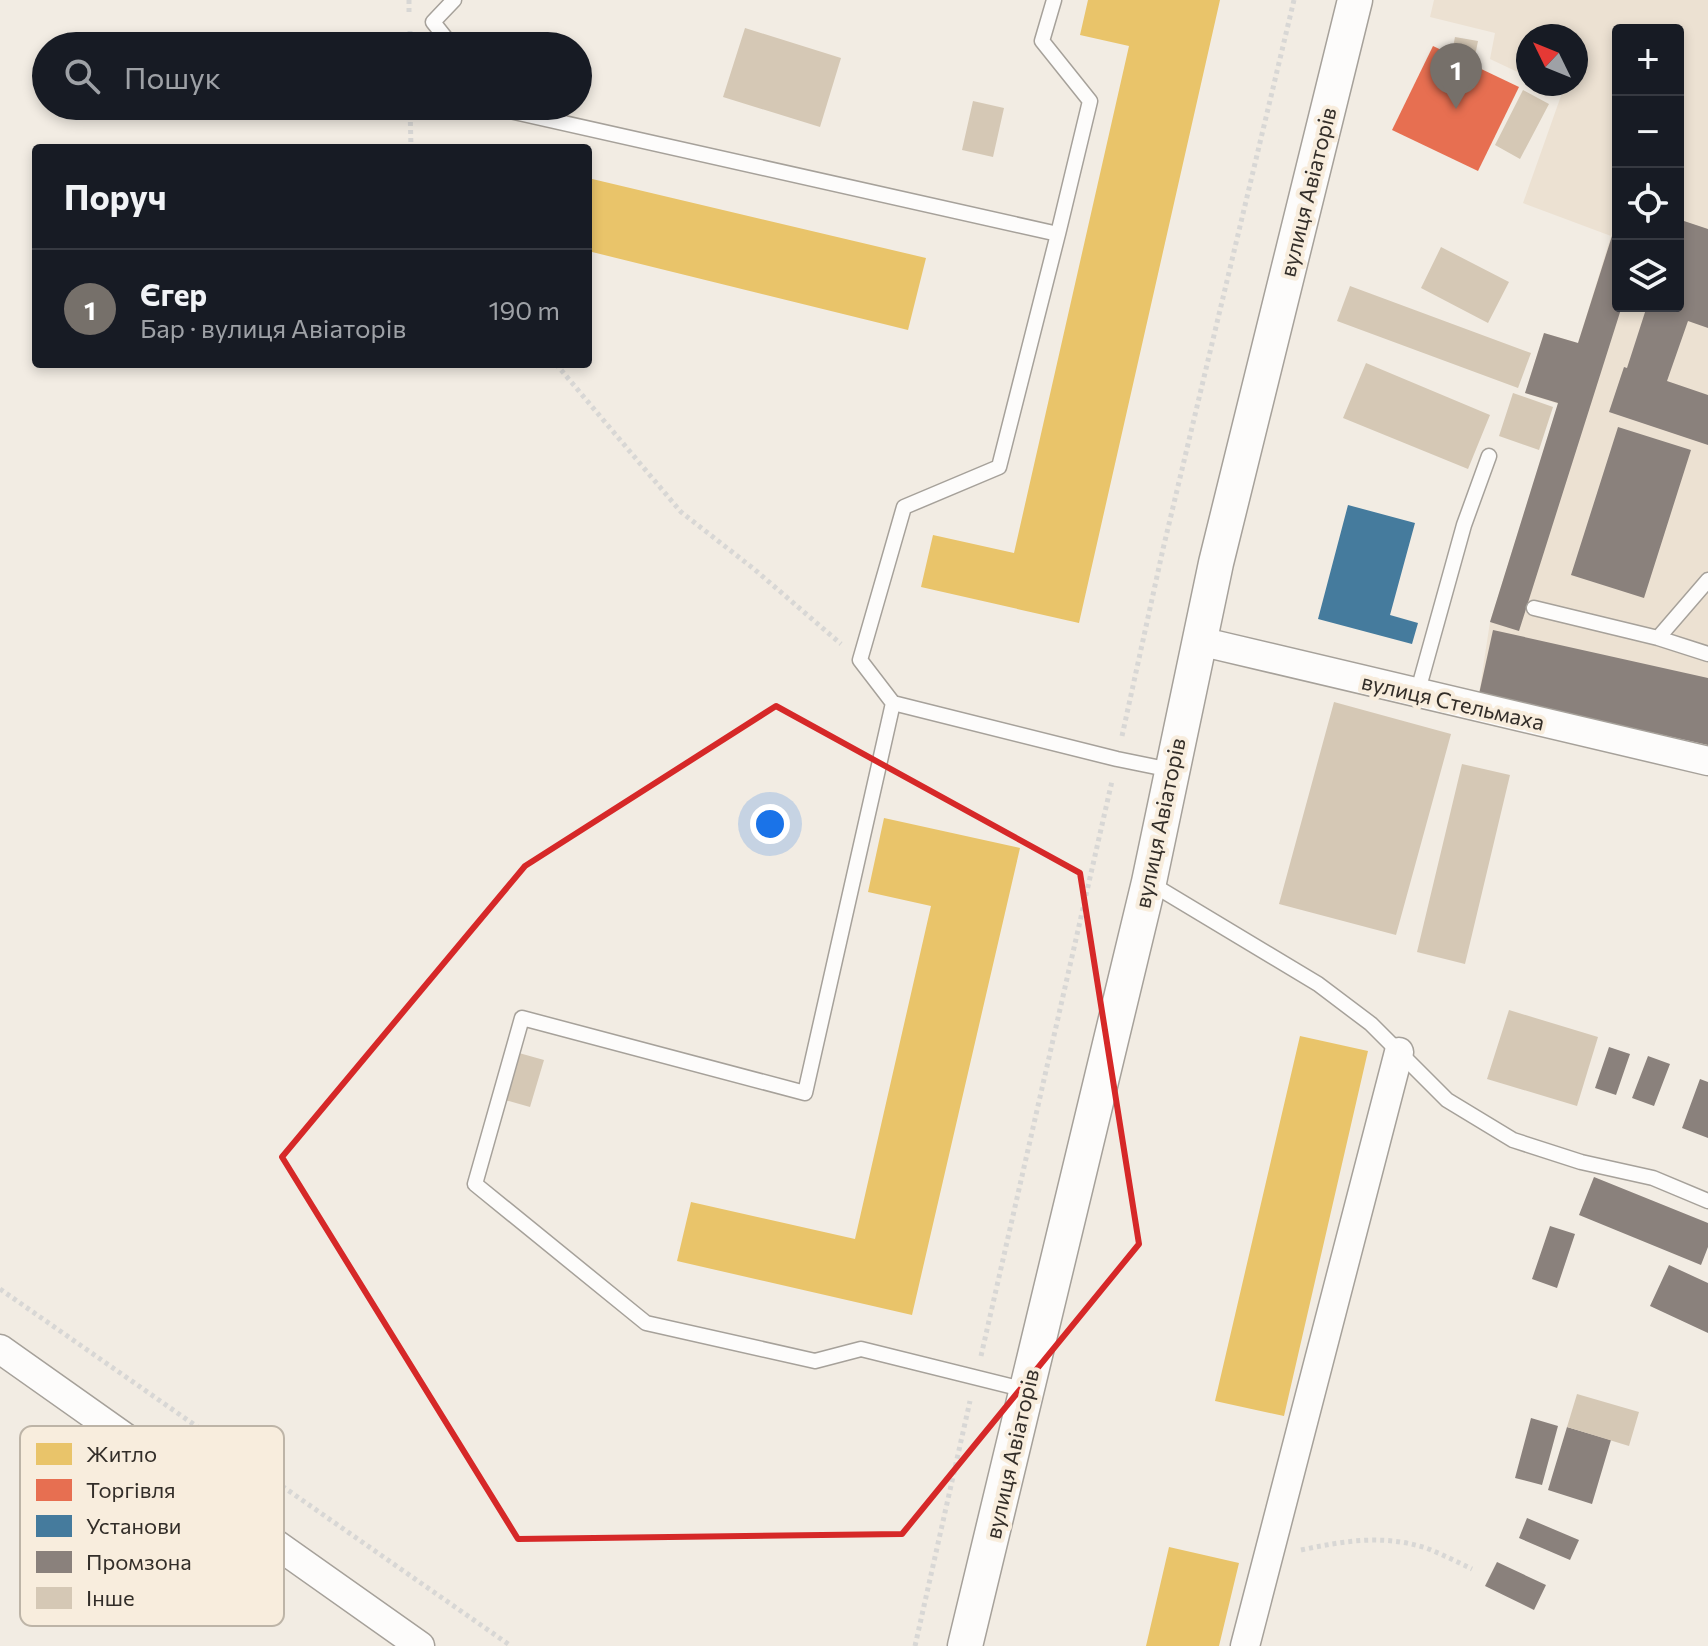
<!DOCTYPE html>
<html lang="uk">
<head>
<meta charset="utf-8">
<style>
	:root { --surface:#171b24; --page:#20242c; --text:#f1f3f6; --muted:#9ea1a6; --line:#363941; --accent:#76706a }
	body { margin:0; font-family:Commissioner,sans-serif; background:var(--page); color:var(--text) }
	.controls { position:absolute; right:24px; top:24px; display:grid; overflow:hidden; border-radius:8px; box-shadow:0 4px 12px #0003 }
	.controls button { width:72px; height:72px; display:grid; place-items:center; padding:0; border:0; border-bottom:2px solid var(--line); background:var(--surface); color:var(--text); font:40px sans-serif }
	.compass { position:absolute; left:1516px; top:24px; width:72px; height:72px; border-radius:50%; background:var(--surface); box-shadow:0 4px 12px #0003; rotate:313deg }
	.you { position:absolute; left:770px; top:824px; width:28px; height:28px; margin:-20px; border:6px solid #fff; border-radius:50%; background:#1a73e8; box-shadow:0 0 0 12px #1a73e833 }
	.badge { display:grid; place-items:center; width:52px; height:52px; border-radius:50%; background:var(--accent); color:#fff; font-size:26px; font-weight:700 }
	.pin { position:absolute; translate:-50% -66px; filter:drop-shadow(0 2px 4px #0008) }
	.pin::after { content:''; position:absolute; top:42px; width:28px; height:24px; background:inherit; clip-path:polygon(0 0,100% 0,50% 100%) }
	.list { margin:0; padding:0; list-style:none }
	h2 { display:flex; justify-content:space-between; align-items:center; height:104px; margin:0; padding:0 32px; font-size:34px }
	h2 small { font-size:26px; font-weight:400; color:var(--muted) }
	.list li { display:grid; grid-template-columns:52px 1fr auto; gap:24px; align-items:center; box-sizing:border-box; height:120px; padding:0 32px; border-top:2px solid var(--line) }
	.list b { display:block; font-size:30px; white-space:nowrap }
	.list p { margin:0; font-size:26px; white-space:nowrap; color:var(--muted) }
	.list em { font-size:26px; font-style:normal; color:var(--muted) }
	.icon { flex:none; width:44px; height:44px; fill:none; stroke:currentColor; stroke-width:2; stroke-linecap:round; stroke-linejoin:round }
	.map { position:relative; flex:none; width:1708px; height:1646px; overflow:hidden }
	.search { position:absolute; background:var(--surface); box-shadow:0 4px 12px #0003; left:32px; top:32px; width:560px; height:88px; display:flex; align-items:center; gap:20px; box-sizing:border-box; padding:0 28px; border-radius:44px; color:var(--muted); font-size:30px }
	.panel { position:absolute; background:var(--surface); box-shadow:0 4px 12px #0003; left:32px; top:144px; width:560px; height:224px; border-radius:8px }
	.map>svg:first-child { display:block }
	.built { fill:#ece1d2; fill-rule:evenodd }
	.homes { fill:#e9c46a }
	.shops { fill:#e76f51 }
	.public { fill:#457b9d }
	.industry { fill:#8a817c }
	.building { fill:#d5c8b5 }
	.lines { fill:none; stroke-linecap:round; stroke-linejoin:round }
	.service-casing { stroke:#a6a19a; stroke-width:17 }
	.minor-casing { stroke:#a6a19a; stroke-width:31 }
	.tertiary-casing { stroke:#a6a19a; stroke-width:37 }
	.path { stroke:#d8d7d5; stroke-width:5; stroke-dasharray:4 4; stroke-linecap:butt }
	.service { stroke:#fdfcfb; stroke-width:14 }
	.minor { stroke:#fdfcfb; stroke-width:28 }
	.tertiary { stroke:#fdfcfb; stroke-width:34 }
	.marked { fill:none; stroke:#d62828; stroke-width:6; stroke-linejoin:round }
	.labels { text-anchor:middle; stroke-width:8; stroke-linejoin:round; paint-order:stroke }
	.street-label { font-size:22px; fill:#332e29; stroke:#f8eddd }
	.key { fill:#f8eddd; stroke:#bdb4a7; stroke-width:2 }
	.key-label { font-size:22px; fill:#332e29 }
</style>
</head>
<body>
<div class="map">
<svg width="1708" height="1646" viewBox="0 0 1708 1646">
	<rect width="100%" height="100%" fill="#f2ece3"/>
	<path class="built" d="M1434,0h274v745l-229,-51 11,-72 68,-218 -33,-11 19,-60 34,10 33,-107 -88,-33 39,-110 -19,-9h33v-48h-48v41l-38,-18 5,-26 -65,-16zM1618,30h60v276h-60z"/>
	<path class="homes" d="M1088,0h132l-141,623 -158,-36 12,-52 81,18 115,-507 -49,-11z
		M588,178l338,80 -18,72 -320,-79z
		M884,818l136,30 -108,467 -235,-54 14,-59 164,37 76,-333 -63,-14z
		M1300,1036l68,15 -84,365 -69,-15z
		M1169,1547l70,16 -20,83h-73z"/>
	<path class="shops" d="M1433,46l86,41 -41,84 -86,-41z"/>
	<path class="public" d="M1348,505l67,18 -25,92 28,8 -6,21 -94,-25z"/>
	<path class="industry" d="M1678,219l30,10v99l-20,-7 -21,60 41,14v50l-99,-33 15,-45 3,1 20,-62h31z
		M1612,236l6,2v68h4l-103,325 -29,-9 68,-219 -33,-10 19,-60 34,10z
		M1618,427l73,23 -47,148 -73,-23z
		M1493,630l215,48v67l-229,-51z
		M1609,1047l21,7 -14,41 -21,-7z
		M1648,1056l22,8 -16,42 -22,-8z
		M1700,1079l8,3v56l-26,-10z
		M1594,1177l114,46v24l-7,18 -122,-50z
		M1550,1226l25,8 -18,54 -25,-9z
		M1669,1265l39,18v50l-58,-27z
		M1531,1418l27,8 -16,59 -27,-7z
		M1567,1427l44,13 -19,64 -44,-14z
		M1527,1518l52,22 -9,20 -51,-22z
		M1497,1562l49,23 -12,25 -49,-24z"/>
	<path class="building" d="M745,28l96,30 -21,69 -97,-30z
		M1455,37l23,4 -3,15 -23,-4z
		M1523,90l26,14 -29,55 -25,-14z
		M973,101l31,7 -11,49 -31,-7z
		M1441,247l68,35 -21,41 -67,-35z
		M1350,286l181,67 -13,35 -181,-67z
		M1366,363l124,52 -22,54 -125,-51z
		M1513,393l40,14 -14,43 -40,-14z
		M1334,702l117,32 -55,201 -117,-31z
		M1462,764l48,11 -45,189 -48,-12z
		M1509,1010l89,27 -21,69 -90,-27z
		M519,1053l25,7 -14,47 -25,-7z
		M1577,1394l62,18 -10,34 -62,-19z"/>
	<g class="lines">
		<defs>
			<path id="service" d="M1054,0l-12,41 48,60 -32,133
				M452,46l-19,-24 21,-22
				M499,106l2,3 557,125 -59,233 -95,40 -44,153 33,43 224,56 54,11
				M1534,608l124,30 50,-58
				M1658,638l50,16
				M1417,694l47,-169 25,-69
				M893,703l-88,390 -283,-75 -47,166 171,139 169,38 46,-12 165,41
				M1150,883l168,101 53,40 76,76 66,40 68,22 72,16 55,23"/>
			<path id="minor" d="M1199,641l509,120
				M0,1349l420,297
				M1245,1646l154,-594"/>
			<path id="tertiary" d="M965,1646l184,-764 67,-319 139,-563"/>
		</defs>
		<use href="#service" class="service-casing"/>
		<use href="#minor" class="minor-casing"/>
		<use href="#tertiary" class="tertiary-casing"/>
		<path class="path" d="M409,0v13
			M410,31v15
			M410,106l1,42
			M556,364l125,148 73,57 87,75
			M1122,736l41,-187 131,-549
			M0,1289l511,357
			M981,1356l131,-575
			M1301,1550c43,-9 81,-16 125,-2 16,6 31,14 46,21
			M915,1646l55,-245"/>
		<use href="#service" class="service"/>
		<use href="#minor" class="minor"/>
		<use href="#tertiary" class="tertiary"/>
	</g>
	<path class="marked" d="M776,706l304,167 59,371 -237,290 -384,5 -236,-382 243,-291z"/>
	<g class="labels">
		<g class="street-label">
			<text transform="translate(1308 192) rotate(-76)" y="8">вулиця Авіаторів</text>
			<text transform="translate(1453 702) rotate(13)" y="8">вулиця Стельмаха</text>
			<text transform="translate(1160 823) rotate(-78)" y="8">вулиця Авіаторів</text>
			<text transform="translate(1012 1454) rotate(-77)" y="8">вулиця Авіаторів</text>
		</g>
	</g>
	<rect x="20" y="1426" width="264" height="200" rx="12" class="key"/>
	<rect x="36" y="1443" width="36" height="22" fill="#e9c46a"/>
	<rect x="36" y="1479" width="36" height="22" fill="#e76f51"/>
	<rect x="36" y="1515" width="36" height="22" fill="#457b9d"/>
	<rect x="36" y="1551" width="36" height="22" fill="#8a817c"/>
	<rect x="36" y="1587" width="36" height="22" fill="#d5c8b5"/>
	<g class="key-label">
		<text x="86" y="1462">Житло</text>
		<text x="86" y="1498">Торгівля</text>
		<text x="86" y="1534">Установи</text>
		<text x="86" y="1570">Промзона</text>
		<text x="86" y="1606">Інше</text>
	</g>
</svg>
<div class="controls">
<button>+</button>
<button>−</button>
<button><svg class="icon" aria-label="locate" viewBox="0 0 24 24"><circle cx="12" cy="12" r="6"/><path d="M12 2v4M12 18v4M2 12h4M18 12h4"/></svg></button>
<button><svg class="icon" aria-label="layers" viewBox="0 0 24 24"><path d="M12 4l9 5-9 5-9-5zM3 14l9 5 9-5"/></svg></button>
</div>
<svg class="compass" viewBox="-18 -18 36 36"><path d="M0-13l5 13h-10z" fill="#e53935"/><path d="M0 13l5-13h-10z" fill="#9ea1a6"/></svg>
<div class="you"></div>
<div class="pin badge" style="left:1456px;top:109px">1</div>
<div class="search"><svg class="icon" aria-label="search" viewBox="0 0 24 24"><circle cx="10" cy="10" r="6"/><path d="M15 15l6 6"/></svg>Пошук</div>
<section class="panel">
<h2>Поруч<small></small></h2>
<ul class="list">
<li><span class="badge">1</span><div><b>Єгер</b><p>Бар · вулиця Авіаторів</p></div><em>190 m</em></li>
</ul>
</section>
</div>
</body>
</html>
